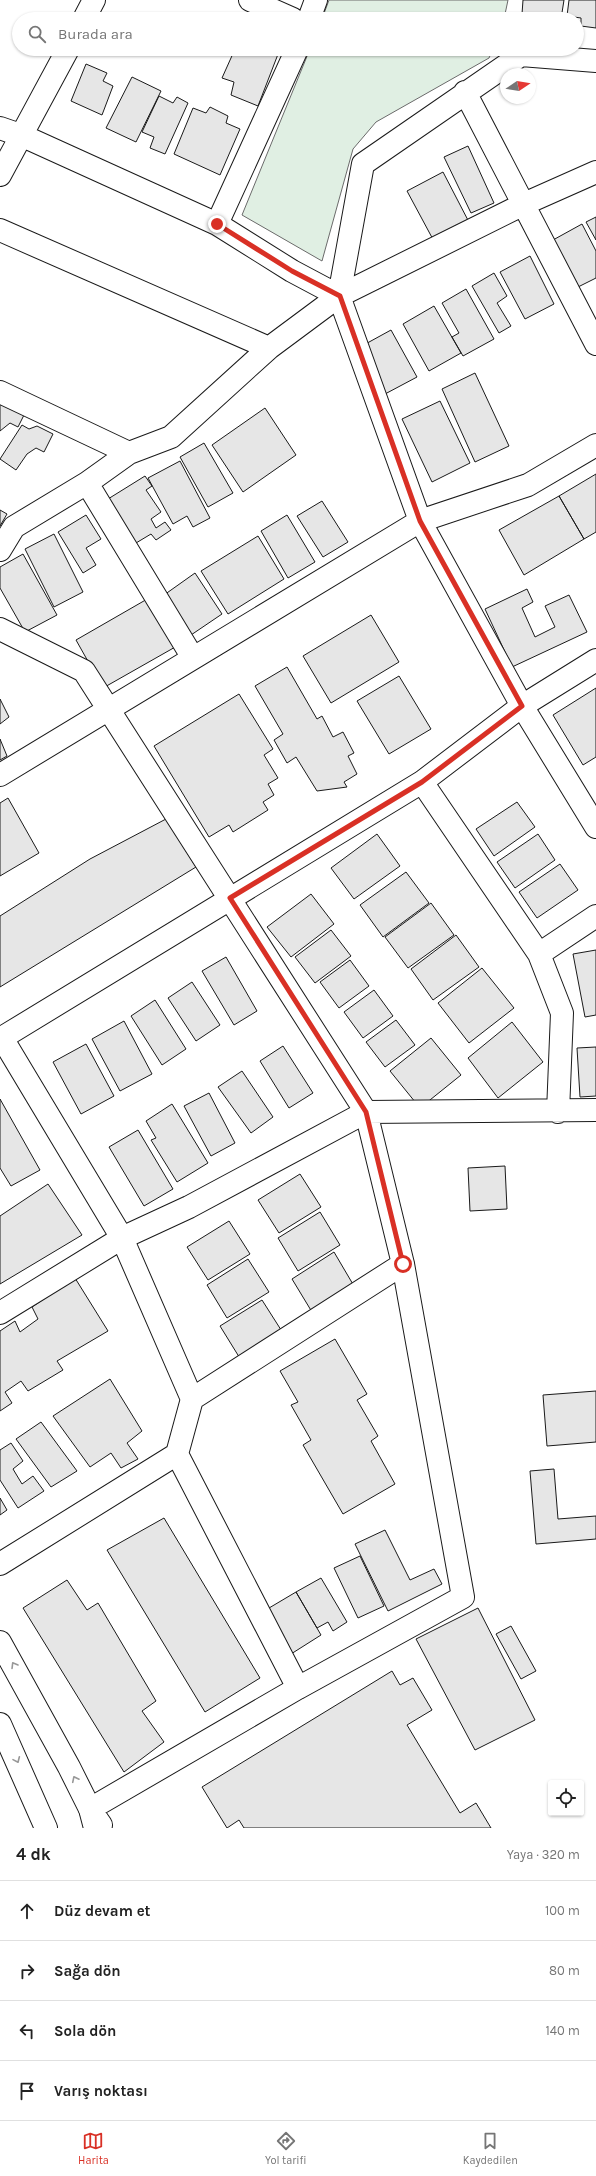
<!DOCTYPE html>
<html lang="tr">
<head>
<meta charset="utf-8">
<style>
	:root { --surface:#fff; --page:#f2f2f2; --text:#222; --muted:#767676; --line:#e0e0e0; --accent:#d93025 }
	body { margin:0; font-family:Karla,sans-serif; background:var(--page); color:var(--text) }
	.controls { position:absolute; right:12px; bottom:12px; display:grid; overflow:hidden; border-radius:4px; box-shadow:0 1px 3px #0004 }
	.controls button { width:36px; height:36px; display:grid; place-items:center; padding:0; border:0; border-bottom:1px solid var(--line); background:var(--surface); color:var(--text); font:20px sans-serif }
	.compass { position:absolute; left:500px; top:68px; width:36px; height:36px; border-radius:50%; background:var(--surface); box-shadow:0 1px 3px #0004; rotate:78deg }
	.stop { position:absolute; width:12px; height:12px; margin:-9px; border:3px solid #d93025; border-radius:50%; background:#fff }
	.stop.end { background:#d93025; border-color:#fff; box-shadow:0 1px 4px #0008 }
	.list { margin:0; padding:0; list-style:none }
	h2 { display:flex; justify-content:space-between; align-items:center; height:52px; margin:0; padding:0 16px; font-size:17px }
	h2 small { font-size:13px; font-weight:400; color:var(--muted) }
	.list li { display:grid; grid-template-columns:26px 1fr auto; gap:12px; align-items:center; box-sizing:border-box; height:60px; padding:0 16px; border-top:1px solid var(--line) }
	.list b { display:block; font-size:15px; white-space:nowrap }
	.list em { font-size:13px; font-style:normal; color:var(--muted) }
	.icon { flex:none; width:22px; height:22px; fill:none; stroke:currentColor; stroke-width:2; stroke-linecap:round; stroke-linejoin:round }
	.map { position:relative; flex:none; width:596px; height:1828px; overflow:hidden }
	.search { position:absolute; background:var(--surface); box-shadow:0 1px 3px #0004; left:12px; right:12px; top:12px; height:44px; display:flex; align-items:center; gap:10px; box-sizing:border-box; padding:0 14px; border-radius:22px; color:var(--muted); font-size:15px }
	.sheet { height:292px; background:var(--surface) }
	nav { display:flex; justify-content:space-around; align-items:center; box-sizing:border-box; height:56px; border-top:1px solid var(--line); background:var(--surface); font-size:11px; color:var(--muted) }
	nav a { display:grid; justify-items:center; gap:2px }
	nav .on { color:var(--accent) }
	.map>svg:first-child { display:block }
	.green { fill:#e0efe3; stroke:#6a6a6a }
	.building { fill:#e6e6e6; stroke:#1a1a1a }
	.lines { fill:none; stroke-linecap:round; stroke-linejoin:round }
	.minor-casing { stroke:#1a1a1a; stroke-width:24 }
	.secondary-casing { stroke:#1a1a1a; stroke-width:24 }
	.minor { stroke:#fff; stroke-width:22 }
	.secondary { stroke:#fff; stroke-width:22 }
	.oneway { stroke:#989898 }
	.route { stroke:#d93025; stroke-width:5 }
</style>
</head>
<body>
<div class="map">
<svg width="596" height="1828" viewBox="0 0 596 1828">
	<rect width="100%" height="100%" fill="#fff"/>
	<path class="green" d="M329,0h179l-4,19h-182z
		M310,49h183l-4,9 -113,64 -23,27 -31,112 -80,-46z"/>
	<path class="building" d="M523,0h41l-3,19h-18l1,-3 -22,-2z
		M569,0h27v28l-15,-2v-8l-14,-2z
		M235,49h45l-22,57 -27,-11 3,-13 -12,-4z
		M86,64l21,9 -4,8 10,5 -11,29 -31,-14z
		M132,77l29,14 -25,51 -30,-14z
		M159,96l14,7 4,-6 11,6 -23,51 -15,-6 4,-11 -12,-5z
		M210,107l18,9 -2,7 14,6 -20,46 -46,-21 19,-46 13,5z
		M468,146l26,57 -23,10 -27,-56z
		M443,172l28,54 -35,19 -29,-54z
		M596,217v23l-10,-18z
		M582,224l14,27v27l-18,9 -25,-47z
		M530,256l24,48 -29,15 -25,-47z
		M494,273l13,23 -10,7 14,23 -12,7 -27,-47z
		M466,289l28,50 -31,17 -11,-19 7,-4 -17,-30z
		M434,306l27,47 -32,18 -26,-47z
		M391,330l26,47 -32,17 -25,-47z
		M475,373l34,73 -34,16 -33,-73z
		M440,401l30,62 -38,19 -30,-63z
		M0,402l27,7 -9,18 -8,-4 -10,8z
		M265,408l31,47 -53,37 -31,-47z
		M22,425l7,4 8,-3 16,8 -9,18 -8,-4 -9,6 -11,16 -16,-11z
		M204,443l29,50 -25,14 -28,-50z
		M180,461l30,57 -17,9 -6,-11 -14,8 -25,-46z
		M596,474v58l-12,7 -25,-43z
		M145,476l7,10 -6,4 15,22 -10,7 5,9 9,-6 6,8 -15,10 -5,-6 -15,9 -28,-44z
		M559,496l25,43 -60,36 -25,-45z
		M322,501l26,41 -25,15 -26,-41z
		M0,510l7,4 -7,12z
		M86,515l15,24 -15,9 10,17 -13,8 -25,-41z
		M287,515l28,47 -27,16 -27,-47z
		M54,534l29,58 -29,15 -29,-58z
		M258,536l26,43 -56,35 -27,-43z
		M23,554l34,61 -32,17 -25,-44v-21z
		M195,573l27,41 -31,21 -27,-40z
		M527,589l6,13 -11,6 13,29 20,-10 -10,-21 24,-11 18,37 -75,35 -27,-58z
		M149,598l28,48 -74,42 -27,-48z
		M371,615l28,47 -68,41 -28,-47z
		M287,667l30,52 5,-3 11,21 10,-5 11,21 -6,3 9,18 -13,8 3,5 -30,4 -21,-34 -9,6 -13,-23 9,-6 -28,-48z
		M399,676l32,53 -42,25 -32,-53z
		M596,688v69l-13,8 -30,-50z
		M239,694l34,55 -9,6 14,23 -10,6 6,11 -11,7 5,8 -35,22 -4,-7 -20,12 -55,-91z
		M0,699l9,18 -9,7z
		M0,739l7,17 -7,4z
		M8,798l31,55 -39,23v-73z
		M517,802l18,25 -41,29 -18,-27z
		M166,819l30,48 -196,120v-71l90,-57z
		M377,834l23,32 -46,33 -23,-31z
		M538,834l17,26 -40,28 -18,-26z
		M560,864l18,26 -41,28 -18,-26z
		M406,872l23,31 -46,34 -23,-32z
		M311,894l23,30 -43,33 -24,-30z
		M431,903l23,32 -46,33 -23,-31z
		M331,930l20,26 -36,27 -20,-26z
		M456,935l23,32 -46,33 -22,-31z
		M596,950v65l-11,2 -12,-63z
		M226,957l31,54 -23,14 -32,-54z
		M350,960l19,26 -30,22 -19,-26z
		M482,968l32,40 -45,35 -31,-40z
		M192,982l28,43 -24,16 -28,-43z
		M374,990l19,26 -30,22 -19,-26z
		M155,1000l31,49 -24,16 -31,-49z
		M396,1020l19,25 -30,22 -19,-25z
		M124,1021l28,53 -32,17 -28,-52z
		M512,1022l31,40 -45,36 -30,-40z
		M431,1038l30,37 -41,33 -30,-37z
		M86,1044l28,52 -33,18 -28,-52z
		M283,1046l30,47 -24,15 -29,-47z
		M596,1047v49l-16,1 -3,-49z
		M242,1071l31,46 -22,16 -33,-46z
		M209,1093l26,50 -24,13 -27,-50z
		M0,1099l40,71 -29,16 -11,-18z
		M172,1104l36,59 -31,19 -26,-42 5,-2 -10,-17z
		M138,1130l35,59 -29,17 -35,-59z
		M505,1166l2,43 -37,2 -2,-43z
		M300,1174l21,33 -42,26 -21,-33z
		M48,1184l34,51 -82,49v-68z
		M320,1212l20,33 -42,26 -20,-33z
		M229,1221l21,33 -42,26 -21,-33z
		M334,1252l20,34 -42,26 -20,-33z
		M248,1259l21,33 -42,26 -20,-33z
		M75,1278l33,53 -51,30 6,9 -35,21 -7,-10 -16,11 7,11 -12,8v-80l15,-10 5,11 18,-13 -6,-12z
		M262,1300l21,33 -42,27 -21,-34z
		M335,1339l32,55 -10,6 21,36 -7,5 24,43 -52,30 -40,-69 8,-5 -20,-35 7,-3 -18,-31z
		M110,1379l32,52 -15,12 11,16 -17,9 -10,-15 -21,14 -37,-51z
		M596,1391v51l-49,4 -4,-51z
		M41,1422l36,49 -26,16 -35,-48z
		M11,1443l12,18 -10,8 9,15 11,-8 11,15 -26,17 -18,-28v-30z
		M554,1469l4,50 38,-3v23l-60,5 -6,-73z
		M0,1498l7,12 -7,5z
		M164,1518l96,160 -55,34 -98,-162z
		M385,1530l25,50 24,-11 8,15 -54,27 -33,-67z
		M360,1556l24,50 -26,12 -24,-50z
		M321,1578l26,44 -14,9 -5,-9 -11,6 -21,-36z
		M67,1580l20,30 11,-7 58,98 -14,10 22,31 -40,30 -101,-164z
		M296,1592l25,43 -30,19 -27,-43z
		M478,1608l57,112 -60,30 -59,-111z
		M511,1626l25,45 -15,8 -25,-45z
		M392,1671l8,14 13,-7 19,32 -25,15 53,88 16,-10 15,25h-247l-5,-8 -12,8 -25,-41z"/>
	<g class="lines">
		<defs>
			<path id="minor" d="M250,0l43,19
				M84,19l10,-19
				M309,19l7,-19
				M596,61l-75,-6 -158,109 -24,132 185,-92 72,-32
				M465,92l131,252
				M0,128l23,8 194,88 75,47 47,25 81,225 102,185 74,121
				M0,175l68,-126
				M217,224l80,-175
				M0,230l269,118
				M0,392l129,61
				M87,483l106,175
				M0,550l14,-23 73,-44 42,-30 42,-16 98,-89 70,-52
				M0,629l84,42 282,441 37,152 60,333 -165,91 -208,121 11,16
				M0,775l420,-254 108,-36 68,-40
				M422,782l117,172 57,-38
				M539,954l23,59 -4,99
				M0,1039l422,-257 100,-76 74,-46
				M0,1313l122,-75 -120,-200
				M192,1399l211,-135
				M0,1564l177,-110
				M298,1688l-121,-234 15,-55 -70,-161 67,-31 177,-95 230,-2"/>
			<path id="secondary" d="M0,1642l69,125 21,42 5,19
				M0,1724l46,104"/>
		</defs>
		<use href="#minor" class="minor-casing"/>
		<use href="#secondary" class="secondary-casing"/>
		<use href="#minor" class="minor"/>
		<use href="#secondary" class="secondary"/>
	</g>
	<defs><path id="oneway-chevron" d="M-2-3.5L2.5 0L-2 3.5" fill="none" stroke-width="1.6" stroke-linecap="round" stroke-linejoin="round"/></defs>
	<g class="oneway">
		<use href="#oneway-chevron" transform="translate(14 1665) rotate(-121)"/>
		<use href="#oneway-chevron" transform="translate(17 1760) rotate(66)"/>
		<use href="#oneway-chevron" transform="translate(75 1779) rotate(-116)"/>
	</g>
	<g class="lines">
		<path class="route" d="M217,224l75,47 48,25 80,225 102,185 -100,76 -192,116 136,214 37,152"/>
	</g>
</svg>
<div class="controls">
<button><svg class="icon" aria-label="locate" viewBox="0 0 24 24"><circle cx="12" cy="12" r="6"/><path d="M12 2v4M12 18v4M2 12h4M18 12h4"/></svg></button>
</div>
<svg class="compass" viewBox="-18 -18 36 36"><path d="M0-13l5 13h-10z" fill="#e53935"/><path d="M0 13l5-13h-10z" fill="#767676"/></svg>
<div class="stop" style="left:403px;top:1264px"></div>
<div class="stop end" style="left:217px;top:224px"></div>
<div class="search"><svg class="icon" aria-label="search" viewBox="0 0 24 24"><circle cx="10" cy="10" r="6"/><path d="M15 15l6 6"/></svg>Burada ara</div>
</div>
<section class="sheet">
<h2>4 dk<small>Yaya · 320 m</small></h2>
<ul class="list">
<li><svg class="icon" aria-label="ahead" viewBox="0 0 24 24"><path d="M12 20V5M6 11l6-6 6 6"/></svg><div><b>Düz devam et</b></div><em>100 m</em></li>
<li><svg class="icon" aria-label="right" viewBox="0 0 24 24"><path d="M7 20v-9h11M14 6l5 5-5 5"/></svg><div><b>Sağa dön</b></div><em>80 m</em></li>
<li><svg class="icon" aria-label="left" viewBox="0 0 24 24"><path d="M17 20v-9H6M10 6l-5 5 5 5"/></svg><div><b>Sola dön</b></div><em>140 m</em></li>
<li><svg class="icon" aria-label="arrive" viewBox="0 0 24 24"><path d="M6 21V4h12l-3 4 3 4H6"/></svg><div><b>Varış noktası</b></div></li>
</ul>
</section>
<nav>
<a class="on"><svg class="icon" aria-label="map" viewBox="0 0 24 24"><path d="M3 6l6-2 6 2 6-2v14l-6 2-6-2-6 2zM9 4v14M15 6v14"/></svg>Harita</a>
<a><svg class="icon" aria-label="directions" viewBox="0 0 24 24"><path d="M12 3l9 9-9 9-9-9zM9 14v-3h6M13 9l2 2-2 2"/></svg>Yol tarifi</a>
<a><svg class="icon" aria-label="saved" viewBox="0 0 24 24"><path d="M7 4h10v16l-5-4-5 4z"/></svg>Kaydedilen</a>
</nav>
</body>
</html>
